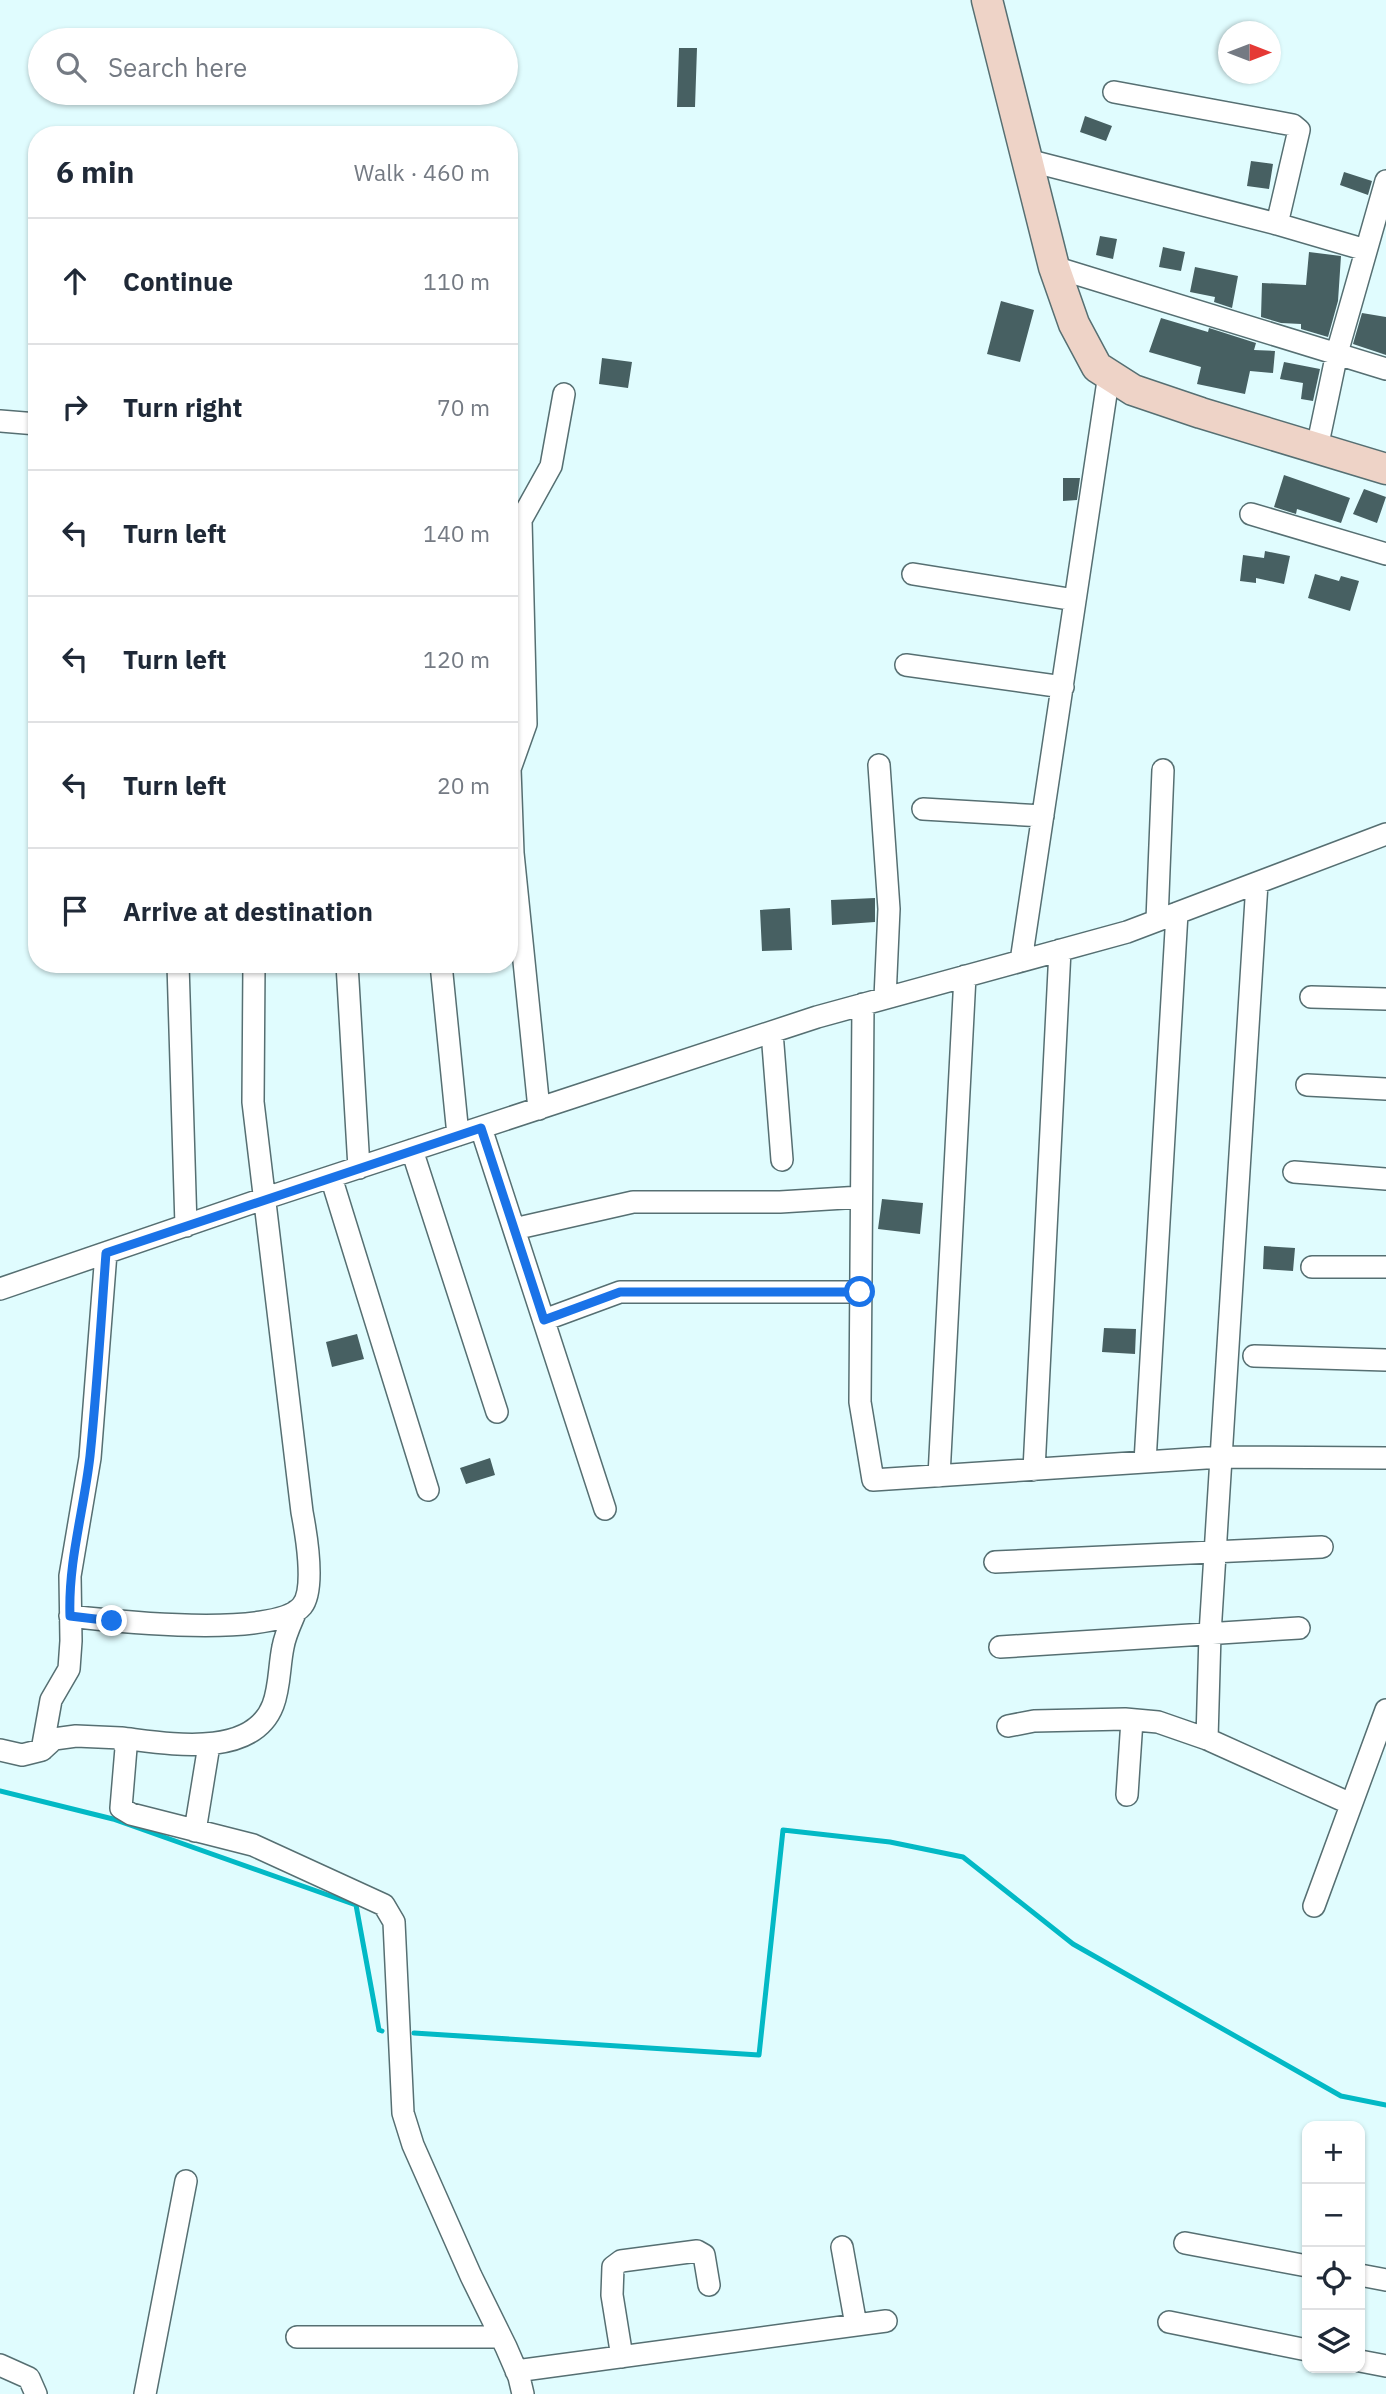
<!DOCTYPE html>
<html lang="en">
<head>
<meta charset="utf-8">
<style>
	:root { --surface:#fff; --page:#f6f6f7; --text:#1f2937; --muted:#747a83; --line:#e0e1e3 }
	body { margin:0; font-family:"IBM Plex Sans",sans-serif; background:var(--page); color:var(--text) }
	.controls { position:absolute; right:21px; bottom:21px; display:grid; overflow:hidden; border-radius:14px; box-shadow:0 2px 5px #0004 }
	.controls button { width:63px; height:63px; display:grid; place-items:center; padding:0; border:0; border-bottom:2px solid var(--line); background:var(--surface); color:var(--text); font:35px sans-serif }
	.compass { position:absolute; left:1218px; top:21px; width:63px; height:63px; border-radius:50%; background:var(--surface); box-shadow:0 2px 5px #0004; rotate:90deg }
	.stop { position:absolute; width:21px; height:21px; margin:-16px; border:5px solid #1a73e8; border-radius:50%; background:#fff }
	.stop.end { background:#1a73e8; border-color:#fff; box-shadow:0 2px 7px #0008 }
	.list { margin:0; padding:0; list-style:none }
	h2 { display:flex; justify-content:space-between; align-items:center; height:91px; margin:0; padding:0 28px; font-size:30px }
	h2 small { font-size:23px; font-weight:400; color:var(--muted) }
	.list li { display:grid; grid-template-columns:46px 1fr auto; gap:21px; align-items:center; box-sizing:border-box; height:126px; padding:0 28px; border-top:2px solid var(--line) }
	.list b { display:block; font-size:26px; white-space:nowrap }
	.list em { font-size:23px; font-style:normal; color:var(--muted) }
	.icon { flex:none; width:38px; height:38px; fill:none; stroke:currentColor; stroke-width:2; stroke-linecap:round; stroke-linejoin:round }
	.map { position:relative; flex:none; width:1386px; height:2394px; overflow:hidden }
	.search { position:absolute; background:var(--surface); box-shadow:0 2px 5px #0004; left:28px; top:28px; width:490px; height:77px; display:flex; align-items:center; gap:18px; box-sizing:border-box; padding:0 24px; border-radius:38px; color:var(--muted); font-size:26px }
	.panel { position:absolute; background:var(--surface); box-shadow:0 2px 5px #0004; left:28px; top:126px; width:490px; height:847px; border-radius:28px }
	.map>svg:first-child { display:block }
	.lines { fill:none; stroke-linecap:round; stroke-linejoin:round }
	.stream { stroke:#02b9c5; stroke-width:5 }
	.building { fill:#476062 }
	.street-casing { stroke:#566f72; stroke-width:24 }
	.secondary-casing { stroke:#566f72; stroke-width:33 }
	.street { stroke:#fff; stroke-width:21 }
	.secondary { stroke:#eed3c7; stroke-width:30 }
	.route { stroke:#1a73e8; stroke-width:9 }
</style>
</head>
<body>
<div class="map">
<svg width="1386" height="2394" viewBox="0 0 1386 2394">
	<rect width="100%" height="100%" fill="#e0fcfe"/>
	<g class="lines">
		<path class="stream" d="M0,1791l113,28 243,86 23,125 3,1
			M414,2033l345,22 24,-225 107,12 73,15 110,87 268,152 45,9"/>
	</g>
	<path class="building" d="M679,48h18l-2,59h-18z
		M1085,116l27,10 -6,15 -26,-9z
		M1251,161l22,3 -4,25 -22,-3z
		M1344,172l28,9 -4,14 -28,-10z
		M1100,236l17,3 -4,20 -17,-4z
		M1163,247l22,5 -4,19 -22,-4z
		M1309,252l32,4 -3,45 -10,36 -27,-8v-5l-20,-1 -20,-6 1,-34 44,2z
		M1195,267l43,9 -6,32 -18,-6 1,-5 -25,-5z
		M1001,301l33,9 -14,52 -33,-8z
		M1362,313l24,4v38l-33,-11z
		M1161,318l47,14 1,-4 47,15 -2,7 21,1 -2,22 -23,-2 -5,23 -48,-10 4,-17 -52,-15z
		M602,358l30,4 -4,26 -29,-4z
		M1284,362l36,7 -7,32 -12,-2 2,-16 -23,-4z
		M1284,475l66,23 -9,25 -44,-14 -1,5 -22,-7z
		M1063,478h17l-3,22 -14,1z
		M1364,489l22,8 -9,26 -24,-9z
		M1265,551l25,5 -6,28 -28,-6v5l-16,-2 3,-26 21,3z
		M1315,574l24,7 2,-5 18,5 -9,30 -42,-13z
		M875,898v24l-43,3 -1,-25z
		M790,908l2,42 -30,1 -2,-41z
		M882,1199l41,4 -3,31 -42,-5z
		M1264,1246l31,2 -2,23 -30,-2z
		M1104,1328l32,1 -1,25 -33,-2z
		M357,1334l7,25 -32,8 -6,-25z
		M490,1458l5,17 -29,9 -6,-16z"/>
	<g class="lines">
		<defs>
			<path id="street" d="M1114,92l179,33 6,5 -22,94
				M1027,160l250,64 89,26
				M1054,267l332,102
				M0,421l37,3
				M1317,448l20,-95 49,-172
				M1251,514l135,40
				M913,574l162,26
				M906,665l157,22
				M879,765l10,144 -4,89
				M923,809l120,7
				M1157,920l6,-150
				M1021,961l88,-587
				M178,964l8,262
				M347,964l12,204
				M441,964l17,171
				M1311,997l75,2
				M863,1004l-3,398 13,78 348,-23 165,1
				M772,1032l10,128
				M1307,1085l79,4
				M539,1109l-26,-256 -3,-84 16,-45 -5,-204 30,-54 13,-72
				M481,1128l124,381
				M412,1150l85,262
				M1294,1172l92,7
				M331,1177l97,313
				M514,1229l119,-27h147l81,-5
				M1312,1267h74
				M0,1289l266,-91 551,-181 310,-85 259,-98
				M544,1320l76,-28h240
				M1254,1356l132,4
				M1145,1462l32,-549
				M1034,1470l26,-520
				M939,1476l26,-500
				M995,1562l327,-15
				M70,1616c42,5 205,23 232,-10 14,-17 4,-73 0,-94l-49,-410 1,-138
				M1000,1647l299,-19
				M1008,1726l26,-5 91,-2 33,3 49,17 144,65
				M121,1738c44,5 131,22 152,-33 7,-18 6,-39 10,-58 2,-12 8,-24 13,-36
				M1207,1739l3,-105 47,-751
				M0,1750l22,5 20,-5 12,-11 22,-3 45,2 5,10 -5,60 10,6 122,31 131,60 10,17 9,191 10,32 58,131 35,71 13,30 4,17
				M42,1750l9,-50 18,-31 2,-28 -1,-65 20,-118 16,-205
				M1127,1795l5,-75
				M195,1831l14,-86
				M1314,1906l72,-196
				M1185,2243l122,23
				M842,2247l14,78
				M1360,2275l26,5
				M1169,2322l138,28
				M297,2337h204
				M622,2357l-10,-62 1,-28 8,-6 76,-10 7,4 5,30
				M1360,2361l26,5
				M0,2365l29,13 7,16
				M516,2371l370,-50
				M145,2394l41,-213"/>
			<path id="secondary" d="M987,0l67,267 20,57 23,43 36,23 68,23 185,56"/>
		</defs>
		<use href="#street" class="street-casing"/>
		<use href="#secondary" class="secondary-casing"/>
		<use href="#street" class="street"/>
		<use href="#secondary" class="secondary"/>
	</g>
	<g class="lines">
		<path class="route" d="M112,1621l-42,-5c-2,-55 14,-106 20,-160 7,-67 11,-135 16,-203l375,-125 63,192 76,-28h240"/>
	</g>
</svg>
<div class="controls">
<button>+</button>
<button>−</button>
<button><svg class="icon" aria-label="locate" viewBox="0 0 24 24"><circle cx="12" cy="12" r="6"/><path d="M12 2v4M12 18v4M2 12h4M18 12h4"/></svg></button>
<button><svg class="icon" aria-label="layers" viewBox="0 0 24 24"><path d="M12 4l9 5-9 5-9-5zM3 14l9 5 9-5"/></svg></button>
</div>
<svg class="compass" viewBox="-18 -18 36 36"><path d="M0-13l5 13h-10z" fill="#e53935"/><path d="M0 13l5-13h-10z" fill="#747a83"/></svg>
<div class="stop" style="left:860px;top:1292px"></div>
<div class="stop end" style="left:112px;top:1621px"></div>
<div class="search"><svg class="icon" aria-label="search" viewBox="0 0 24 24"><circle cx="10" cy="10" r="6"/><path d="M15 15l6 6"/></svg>Search here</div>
<section class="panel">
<h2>6 min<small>Walk · 460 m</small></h2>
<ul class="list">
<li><svg class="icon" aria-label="ahead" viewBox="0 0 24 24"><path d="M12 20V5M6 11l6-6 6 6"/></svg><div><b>Continue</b></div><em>110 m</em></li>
<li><svg class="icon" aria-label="right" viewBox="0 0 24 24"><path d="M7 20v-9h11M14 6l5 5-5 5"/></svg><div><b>Turn right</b></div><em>70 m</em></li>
<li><svg class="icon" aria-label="left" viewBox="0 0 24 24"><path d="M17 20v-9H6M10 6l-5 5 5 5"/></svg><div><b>Turn left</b></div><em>140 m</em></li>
<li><svg class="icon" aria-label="left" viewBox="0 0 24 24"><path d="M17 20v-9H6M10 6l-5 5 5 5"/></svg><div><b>Turn left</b></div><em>120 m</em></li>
<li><svg class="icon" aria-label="left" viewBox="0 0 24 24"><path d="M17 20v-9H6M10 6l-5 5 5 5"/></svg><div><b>Turn left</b></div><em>20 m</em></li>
<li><svg class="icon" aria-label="arrive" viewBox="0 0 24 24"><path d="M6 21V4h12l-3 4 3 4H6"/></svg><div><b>Arrive at destination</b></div></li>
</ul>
</section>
</div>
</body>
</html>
